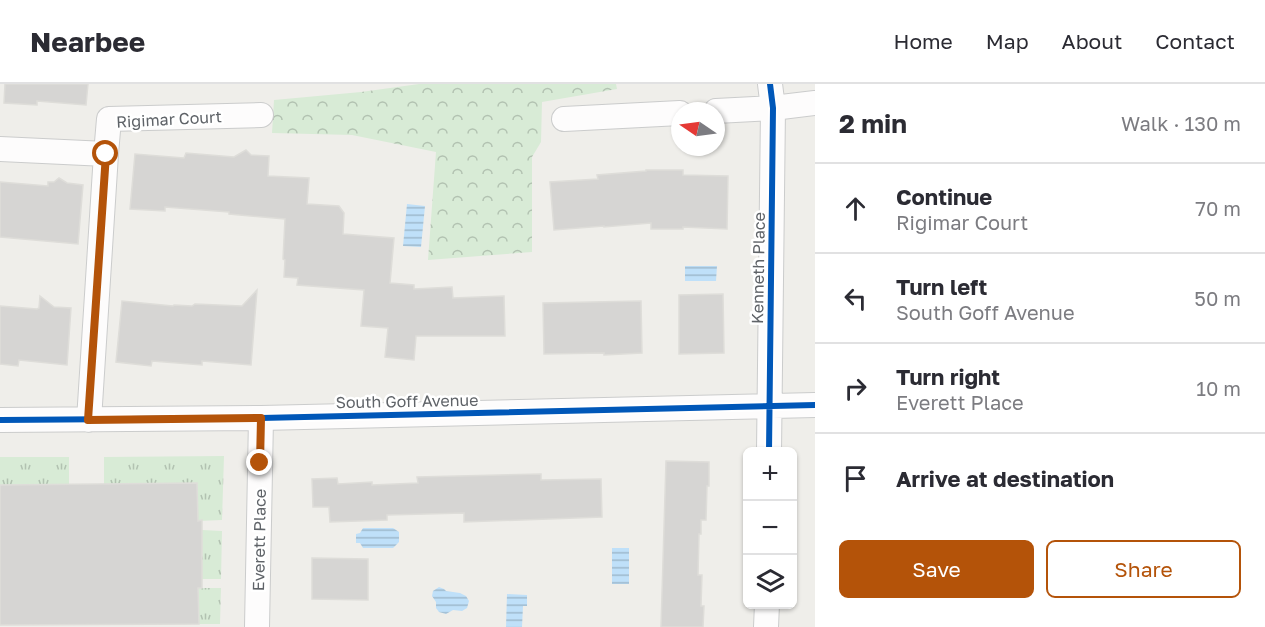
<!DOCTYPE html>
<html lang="en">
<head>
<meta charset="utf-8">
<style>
	:root { --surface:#fff; --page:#f7f7f7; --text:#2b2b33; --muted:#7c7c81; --line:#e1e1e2; --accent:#b45309 }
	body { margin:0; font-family:"Golos Text",sans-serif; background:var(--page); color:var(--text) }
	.controls { position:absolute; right:18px; bottom:18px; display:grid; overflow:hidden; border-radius:9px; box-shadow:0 2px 4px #0004 }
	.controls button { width:54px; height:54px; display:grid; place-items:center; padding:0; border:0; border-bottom:2px solid var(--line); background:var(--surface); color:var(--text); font:30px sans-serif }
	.compass { position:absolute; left:671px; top:18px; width:54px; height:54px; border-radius:50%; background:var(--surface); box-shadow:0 2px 4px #0004; rotate:283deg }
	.stop { position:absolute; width:18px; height:18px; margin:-14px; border:4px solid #b45309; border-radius:50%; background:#fff }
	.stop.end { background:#b45309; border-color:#fff; box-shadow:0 2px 6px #0008 }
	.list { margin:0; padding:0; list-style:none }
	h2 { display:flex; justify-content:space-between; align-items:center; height:78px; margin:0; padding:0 24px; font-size:26px }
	h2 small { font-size:20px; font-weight:400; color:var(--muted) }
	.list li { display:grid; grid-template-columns:39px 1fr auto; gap:18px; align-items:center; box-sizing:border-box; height:90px; padding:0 24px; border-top:2px solid var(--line) }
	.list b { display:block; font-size:22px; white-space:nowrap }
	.list p { margin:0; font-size:20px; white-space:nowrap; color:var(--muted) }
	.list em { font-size:20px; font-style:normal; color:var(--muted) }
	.actions { display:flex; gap:12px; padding:18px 24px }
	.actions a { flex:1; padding:14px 0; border:2px solid var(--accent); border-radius:9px; text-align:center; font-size:21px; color:var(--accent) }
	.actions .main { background:var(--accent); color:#fff }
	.icon { flex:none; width:33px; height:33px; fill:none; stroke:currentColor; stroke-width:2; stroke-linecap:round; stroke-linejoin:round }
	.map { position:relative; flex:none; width:815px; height:543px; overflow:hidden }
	header { display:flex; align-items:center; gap:36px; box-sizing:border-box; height:84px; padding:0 30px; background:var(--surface); border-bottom:2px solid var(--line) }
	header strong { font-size:28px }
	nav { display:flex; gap:33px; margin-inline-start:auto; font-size:21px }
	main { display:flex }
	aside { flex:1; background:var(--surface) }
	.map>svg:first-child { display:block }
	.grass { fill:url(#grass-tufts) }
	.forest { fill:url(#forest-crowns) }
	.water { fill:url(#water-rules) }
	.building { fill:#d6d5d3; stroke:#deddd9; stroke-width:1.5 }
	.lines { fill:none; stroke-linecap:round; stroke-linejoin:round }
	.street-casing { stroke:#cbcccc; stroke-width:26 }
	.street { stroke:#fdfcfc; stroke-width:24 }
	.cycleway-casing { stroke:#fff; stroke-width:10 }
	.cycleway { stroke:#0057b8; stroke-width:6 }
	.route { stroke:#b45309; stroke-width:8 }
	.labels { text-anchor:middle; stroke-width:5; stroke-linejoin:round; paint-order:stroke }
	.street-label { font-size:16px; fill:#5f6368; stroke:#fff }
</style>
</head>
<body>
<header>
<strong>Nearbee</strong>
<nav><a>Home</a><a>Map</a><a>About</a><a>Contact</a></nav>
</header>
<main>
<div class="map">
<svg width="815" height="543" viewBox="0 0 815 543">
	<defs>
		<pattern id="grass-tufts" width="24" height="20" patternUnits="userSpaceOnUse" patternTransform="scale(1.5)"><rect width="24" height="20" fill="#d8ebd6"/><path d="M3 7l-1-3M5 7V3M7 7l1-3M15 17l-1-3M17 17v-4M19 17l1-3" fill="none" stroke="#b2c2b1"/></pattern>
		<pattern id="forest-crowns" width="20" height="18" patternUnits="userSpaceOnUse" patternTransform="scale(1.5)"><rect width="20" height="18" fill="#d8ebd6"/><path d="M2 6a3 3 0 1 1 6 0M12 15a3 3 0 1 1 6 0" fill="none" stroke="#b2c2b1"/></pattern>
		<pattern id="water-rules" width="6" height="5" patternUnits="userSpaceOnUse" patternTransform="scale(1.5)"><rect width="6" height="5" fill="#bfe0f9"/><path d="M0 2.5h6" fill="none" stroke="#9eb9cd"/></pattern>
	</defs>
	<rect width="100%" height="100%" fill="#efeeea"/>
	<path class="grass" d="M224,372l-2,64 -24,1 -1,-38 -93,1v-27z
		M0,373h69v27l-69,1z
		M202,446l20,1 -1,48h-19z
		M198,504h23l-1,36h-21z"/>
	<path class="forest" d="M419,0h197l1,5 -75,13 -1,40 -9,15v95l-104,8 8,-108 -84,-17 -80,-2 2,-33 87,-8z"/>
	<path class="water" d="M407,120l18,2 -4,41 -18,-1z
		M685,182h32l-1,15h-31z
		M363,444h30l6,4v10l-6,6h-30l-3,-5h-4v-9l4,-1z
		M612,464h17v36h-17z
		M439,503l5,2 2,2 14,2 6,3 3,5 -2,7 -5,3 -9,-1 -7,4 -7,-2 -3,-4v-6l-4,-6 1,-5z
		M507,510l20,1v11h-4l-1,21h-16z"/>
	<path class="building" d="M5,0h83l-2,21 -49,-4v4l-33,-2z
		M246,66l5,5 18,1 -1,20 41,2 -2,26 32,2 5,7 -1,21 51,4 -4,45 24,2v4l38,-2 1,11 51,-2 1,40h-89l-2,24 -29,-3 3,-29 -27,-2 3,-36 -67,-5 1,-7 -14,-1 1,-17 -2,-1 2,-40 -56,-5v-2l-64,-5v4l-35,-2 5,-55 49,4 2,-5 48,4z
		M646,86h37v5l45,1 -1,53 -44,-2v2h-32v-6l-47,4v-1l-50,4 -4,-48 48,-3 -1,-4 49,-4z
		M59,94l8,5 16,2 -5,59 -78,-7v-55l48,4v-4h6z
		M257,206l-6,75 -49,-4v4l-50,-4 -1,5 -35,-4 6,-61 51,5 1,-1 18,1 3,-2 47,2z
		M723,210l1,59 -45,1v-59z
		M40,212l14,11 17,1 -4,57 -48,-5 -1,6 -18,-2v-58l37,3 2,-1z
		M641,217l1,52 -38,2v-2l-60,1 -1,-51z
		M666,377l43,1v24h-2l-1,34h-5v14h-2l-1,41h4l-1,31h3l-1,21h-42z
		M541,390v6l60,-1 1,38 -138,5v-9l-77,2v5l-57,2 -1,-15h-16l-1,-28 25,-1 1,6 34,-2v3l46,-2 -1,-6z
		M197,399l1,38 4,-1v68h-4l1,36 -199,1v-140z
		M312,474l56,1v41l-56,-1z"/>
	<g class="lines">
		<defs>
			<path id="street" d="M716,27l57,-3 42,-5
				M564,35l116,-6
				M0,65l106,5 3,-35 152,-4
				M0,336l261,-2 554,-13
				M89,336l17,-266
				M769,368l4,-344 -3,-24
				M257,543l4,-209
				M766,543l1,-23"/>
		</defs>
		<use href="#street" class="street-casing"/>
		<use href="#street" class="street"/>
		<defs>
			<path id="cycleway" d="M0,336l261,-2 554,-13
				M769,368l4,-344 -3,-24"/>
		</defs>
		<use href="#cycleway" class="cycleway-casing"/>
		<use href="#cycleway" class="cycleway"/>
	</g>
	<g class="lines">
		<path class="route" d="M106,70l-18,266 173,-2 -1,45"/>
	</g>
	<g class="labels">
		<g class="street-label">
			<text transform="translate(169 35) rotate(-3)" y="6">Rigimar Court</text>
			<text transform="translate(758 184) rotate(-89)" y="6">Kenneth Place</text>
			<text transform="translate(407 317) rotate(-1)" y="6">South Goff Avenue</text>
			<text transform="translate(259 456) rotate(-89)" y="6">Everett Place</text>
		</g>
	</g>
</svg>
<div class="controls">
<button>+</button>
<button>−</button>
<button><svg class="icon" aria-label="layers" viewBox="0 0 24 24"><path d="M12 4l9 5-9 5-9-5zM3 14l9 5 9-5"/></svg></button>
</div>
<svg class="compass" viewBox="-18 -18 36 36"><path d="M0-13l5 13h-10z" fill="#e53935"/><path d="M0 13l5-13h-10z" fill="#7c7c81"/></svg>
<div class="stop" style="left:106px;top:70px"></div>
<div class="stop end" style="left:260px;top:379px"></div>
</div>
<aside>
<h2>2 min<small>Walk · 130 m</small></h2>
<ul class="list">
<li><svg class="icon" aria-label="ahead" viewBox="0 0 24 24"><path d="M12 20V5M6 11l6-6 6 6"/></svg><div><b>Continue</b><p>Rigimar Court</p></div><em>70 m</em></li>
<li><svg class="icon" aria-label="left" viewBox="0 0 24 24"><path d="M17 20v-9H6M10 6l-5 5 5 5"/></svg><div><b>Turn left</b><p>South Goff Avenue</p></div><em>50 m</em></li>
<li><svg class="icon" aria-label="right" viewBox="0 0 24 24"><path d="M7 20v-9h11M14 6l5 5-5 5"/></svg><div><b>Turn right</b><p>Everett Place</p></div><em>10 m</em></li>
<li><svg class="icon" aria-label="arrive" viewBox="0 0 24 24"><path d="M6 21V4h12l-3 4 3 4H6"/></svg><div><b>Arrive at destination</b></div></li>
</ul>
<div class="actions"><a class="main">Save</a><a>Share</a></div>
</aside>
</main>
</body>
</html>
